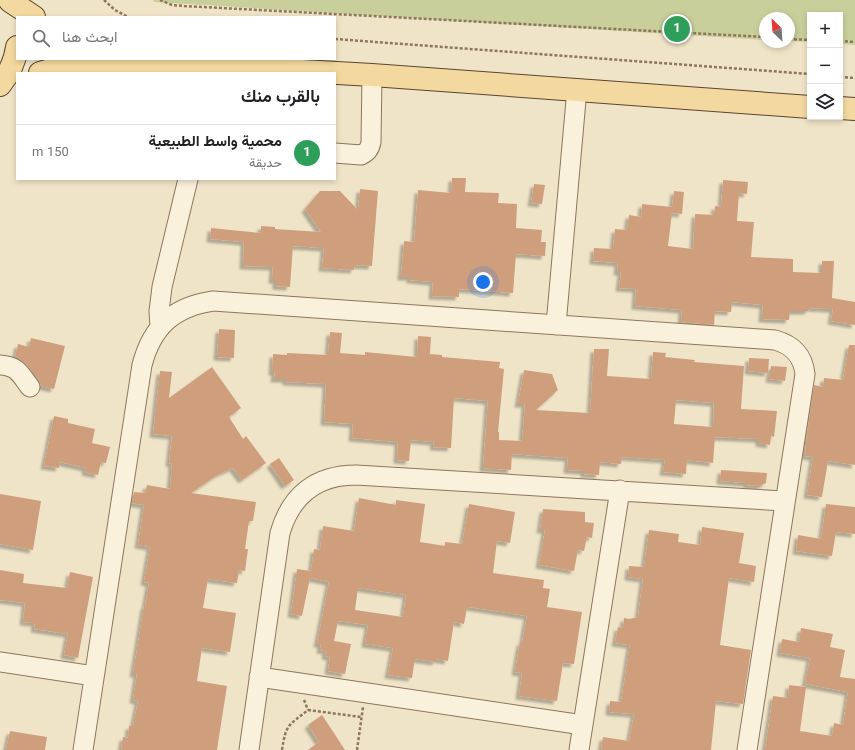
<!DOCTYPE html>
<html lang="ar">
<head>
<meta charset="utf-8">
<style>
	:root { --surface:#fff; --page:#f6f6f6; --text:#202124; --muted:#757577; --line:#e0e0e0; --accent:#9e2a2b }
	body { margin:0; font-family:Georgia,Vazirmatn,serif; background:var(--page); color:var(--text); direction:rtl }
	.controls { position:absolute; right:12px; top:12px; display:grid; overflow:hidden; border-radius:0px; box-shadow:0 2px 6px #0003 }
	.controls button { width:36px; height:36px; display:grid; place-items:center; padding:0; border:0; border-bottom:1px solid var(--line); background:var(--surface); color:var(--text); font:20px sans-serif }
	.compass { position:absolute; left:759px; top:12px; width:36px; height:36px; border-radius:50%; background:var(--surface); box-shadow:0 2px 6px #0003; rotate:335deg }
	.you { position:absolute; left:483px; top:282px; width:14px; height:14px; margin:-10px; border:3px solid #fff; border-radius:50%; background:#1a73e8; box-shadow:0 0 0 6px #1a73e833 }
	.badge { display:grid; place-items:center; width:26px; height:26px; border-radius:50%; background:var(--accent); color:#fff; font-size:13px; font-weight:700 }
	.pin { position:absolute; translate:-50% -50%; border:2px solid #fff; box-shadow:0 1px 4px #0006 }
	.list { margin:0; padding:0; list-style:none }
	h2 { display:flex; justify-content:space-between; align-items:center; height:52px; margin:0; padding:0 16px; font-size:17px }
	h2 small { font-size:13px; font-weight:400; color:var(--muted) }
	.list li { display:grid; grid-template-columns:26px 1fr auto; gap:12px; align-items:center; box-sizing:border-box; height:56px; padding:0 16px; border-top:1px solid var(--line) }
	.list b { display:block; font-size:15px; white-space:nowrap }
	.list p { margin:0; font-size:13px; white-space:nowrap; color:var(--muted) }
	.list em { font-size:13px; font-style:normal; color:var(--muted) }
	.icon { flex:none; width:22px; height:22px; fill:none; stroke:currentColor; stroke-width:2; stroke-linecap:round; stroke-linejoin:round }
	.map { position:relative; flex:none; width:855px; height:750px; overflow:hidden; direction:ltr }
	.search { position:absolute; background:var(--surface); box-shadow:0 2px 6px #0003; left:16px; top:16px; width:320px; height:44px; display:flex; align-items:center; gap:10px; box-sizing:border-box; padding:0 14px; border-radius:0px; color:var(--muted); font-size:15px }
	.panel { position:absolute; background:var(--surface); box-shadow:0 2px 6px #0003; left:16px; top:72px; width:320px; height:108px; border-radius:0px; direction:rtl }
	.map>svg:first-child { display:block }
	.green { fill:#c9cf9b }
	.building { fill:#cf9f7d; fill-rule:evenodd; filter:url(#shadow) }
	.lines { fill:none; stroke-linecap:round; stroke-linejoin:round }
	.minor-casing { stroke:#8d765c; stroke-width:21 }
	.major-casing { stroke:#5b4430; stroke-width:24 }
	.path { stroke:#8d765c; stroke-width:2.5; stroke-dasharray:3 2; stroke-linecap:butt }
	.minor { stroke:#faf1dc; stroke-width:19 }
	.major { stroke:#f3d9a0; stroke-width:22 }
</style>
</head>
<body>
<div class="map">
<svg width="855" height="750" viewBox="0 0 855 750">
	<defs>
		<filter id="shadow"><feDropShadow dx="-3.5" dy="3.5" stdDeviation="1" flood-color="#0004"/></filter>
	</defs>
	<rect width="100%" height="100%" fill="#f0e4c8"/>
	<path class="green" d="M153,0h702v45l-15,-1v-29h-30v27l-21,-1v-23h-24v22l-611,-38z"/>
	<path class="building" d="M452,178h14l-1,14 34,1 -1,10 19,1 -1,24 26,2 -1,12h5l-1,14 -29,-2 -3,39 -54,-4v8l-27,-1 1,-14 -23,-2v-3h-9l3,-36 10,1 4,-52 33,3z
		M723,180l25,2 -1,12 -8,-1 -2,28 17,1 -3,35 42,2v13l29,1v-12h12l-2,37 23,4v23l-24,-4 2,-12 -24,-1 -1,3h-18l-1,9 -27,-1 1,-14 -31,-3 -1,10 -16,-1 -1,14 -33,-3 1,-12 -47,-4 1,-17 -17,-1 2,-16h-4l1,-9 -25,-2 1,-13 19,1 2,-20 12,1 2,-15 12,2 1,-13 30,3 2,-16 10,1 -2,22 -10,-1 -4,33 25,3 2,-35 19,1 1,-9 6,1z
		M534,184l11,1 -3,19 -11,-1z
		M360,189l18,2 -6,75 -17,-1 -1,5 -32,-2 2,-20 -31,-2 -3,41 -14,-1v-6h-4l1,-13 -30,-1 1,-24 -34,-3 1,-11 50,5v-7l14,1v2l46,3 -16,-23 15,-18h20l18,19z
		M219,329l16,1 -1,28 -17,-1z
		M330,332l12,1 -2,20 25,2v-3l52,5 1,-21 13,1 -1,17 12,1v2l58,5 -1,6 5,1 -6,63h1v8l23,1 3,-37h-7l6,-34 28,4 6,16 -22,20 54,3 4,-64h15l-2,27 44,3 2,-27 13,1 -1,4 30,3 -1,2 50,4 -3,43 36,2 -3,26 -3,-1 -1,9 -11,-2v-4l-44,-2 -2,26 -26,-3 -1,14 -23,-2 2,-12 -43,-3 -1,7 -21,-2 -1,13 -15,-1v-3l-17,-1 1,-12 -56,-4 -1,16 -28,-2 5,-67 -34,-3 -3,50 -18,-1 1,-5 -23,-2 -2,21 -12,-1 1,-18 -46,-4 1,-14 -29,-2 2,-38 -40,-2v-3h-12l1,-7h-3l1,-18 14,1v-2l41,2zM676,400l38,3 -1,24 -39,-3z
		M31,338l34,8 -11,43 -13,-3 -2,-6 -14,-17 -10,-6 3,-13 11,3z
		M849,345h6v120l-27,-4 -6,36 -15,-2 6,-38 -8,-1 2,-22 7,-49 9,2 1,-9 19,2z
		M749,358l20,1 -1,14 -20,-2z
		M771,366l16,1 -2,14 -16,-2z
		M212,367l29,41 -12,9 14,22 3,-3 20,27 -24,17 -9,-12 -14,6 -28,19 65,9 -3,19h-4l-4,28h3l-3,22 -6,-1 -2,13 -29,-4 -5,29 33,5 -6,39 -28,-4 -5,33 30,5 -10,64h-96l2,-13 5,1 1,-12h4l5,-25 -5,-1 4,-26h-4l11,-68h1l4,-23 -5,-1 6,-35 -12,-2 6,-40 -12,-2 2,-11 11,1 2,-8 23,4 2,-25 -3,-1 3,-27 -19,-2 7,-63 12,1 -3,26z
		M54,416l14,3v4l27,6 -3,14 18,4 -4,16 -5,-1 -3,13 -13,-3 1,-4 -26,-6 -1,6 -15,-2z
		M279,458l15,22 -9,6 -15,-22z
		M721,470l46,3 -1,10 -7,3 -12,-1v-2l-27,-2z
		M0,494l41,7 -8,49 -33,-6z
		M359,498l37,7v-5l29,4 -5,38 25,4v-4l17,2 7,-40 46,8 -5,31 -13,-2 -4,32 51,7 -1,8 7,1 -3,18 35,5 -8,52 -11,-1 -6,38 -38,-5 3,-23 -7,-1 5,-30 2,1 5,-27 -58,-9v1h-2l-3,16 -10,-2 -6,39 -12,-2v3l-21,-3 -3,19 -24,-3 5,-27 -28,-4 3,-19 -30,-4 -4,20 17,3 -6,30 -17,-3 2,-14 -5,-1 1,-5 -6,-1 1,-6h-4l12,-62 -19,-4 -8,38 -11,-2 6,-45 14,2 3,-22 6,1 3,-24 31,5zM358,588l48,7 -3,22 -48,-7z
		M826,504l29,3v27l-19,-2 -4,24 -36,-5 2,-16 23,4z
		M543,509l42,3v10l9,1 -2,15 -5,-1 -3,14 -6,-1 -4,21 -35,-6 6,-35h-5z
		M702,527l42,6 -5,30 17,3 -2,16 -25,-4 -9,67 31,5 -8,54 -27,-3 -5,49h-110l2,-13 26,4 5,-27 -25,-2 1,-11 11,1 9,-57 -15,-2 3,-16 5,1 1,-10 5,1 9,-2 5,-38 -15,-2 1,-11 15,1 5,-37 30,4 -1,8 22,3z
		M0,570l24,4 -1,9 44,5 3,-16 23,5 -15,81 -14,-3 4,-21 -34,-5 1,-6 -12,-1 2,-19 -25,-3z
		M801,628l32,6 -3,13 15,3 -5,27 15,2v71h-90l8,-54 15,2 1,-13 17,2 -6,44 32,5 2,-13 9,2 5,-33 -43,-8 5,-26 -30,-5 2,-14 17,3z
		M322,715l12,18 11,17h-37l11,-8 -11,-17z
		M10,731l37,6 -2,13h-39z"/>
	<g class="lines">
		<defs>
			<path id="minor" d="M335,153l26,2c7,-3 9,-7 10,-13l1,-67
				M556,325l21,-236
				M160,327l-1,-16 3,-24 26,-108
				M0,365c18,1 20,9 30,22
				M0,662l94,14
				M259,677l324,48
				M83,750l59,-385c10,-38 31,-58 71,-64l562,39c18,5 28,16 30,34l-58,376
				M249,750l31,-217c11,-38 36,-58 76,-58l428,26
				M579,750l41,-260"/>
			<path id="major" d="M10,1l24,16
				M40,73l20,-6 14,-3 71,-2 227,13 438,32
				M0,85c9,-11 15,-23 17,-38
				M840,108l15,1"/>
		</defs>
		<use href="#minor" class="minor-casing"/>
		<use href="#major" class="major-casing"/>
		<path class="path" d="M104,0l11,10 13,7
			M160,0l12,5 12,1 581,31
			M335,39l475,35
			M789,39l21,1
			M840,41l15,1
			M840,77l15,1
			M304,700l4,10
			M282,750c4,-26 6,-24 26,-40l53,7
			M357,750l6,-43"/>
		<use href="#minor" class="minor"/>
		<use href="#major" class="major"/>
	</g>
</svg>
<div class="controls">
<button>+</button>
<button>−</button>
<button><svg class="icon" aria-label="layers" viewBox="0 0 24 24"><path d="M12 4l9 5-9 5-9-5zM3 14l9 5 9-5"/></svg></button>
</div>
<svg class="compass" viewBox="-18 -18 36 36"><path d="M0-13l5 13h-10z" fill="#e53935"/><path d="M0 13l5-13h-10z" fill="#757577"/></svg>
<div class="you"></div>
<div class="pin badge" style="left:677px;top:29px;background:#2e9e5b">1</div>
<div class="search"><svg class="icon" aria-label="search" viewBox="0 0 24 24"><circle cx="10" cy="10" r="6"/><path d="M15 15l6 6"/></svg>ابحث هنا</div>
<section class="panel">
<h2>بالقرب منك<small></small></h2>
<ul class="list">
<li><span class="badge" style="background:#2e9e5b">1</span><div><b>محمية واسط الطبيعية</b><p>حديقة</p></div><em>150 m</em></li>
</ul>
</section>
</div>
</body>
</html>
